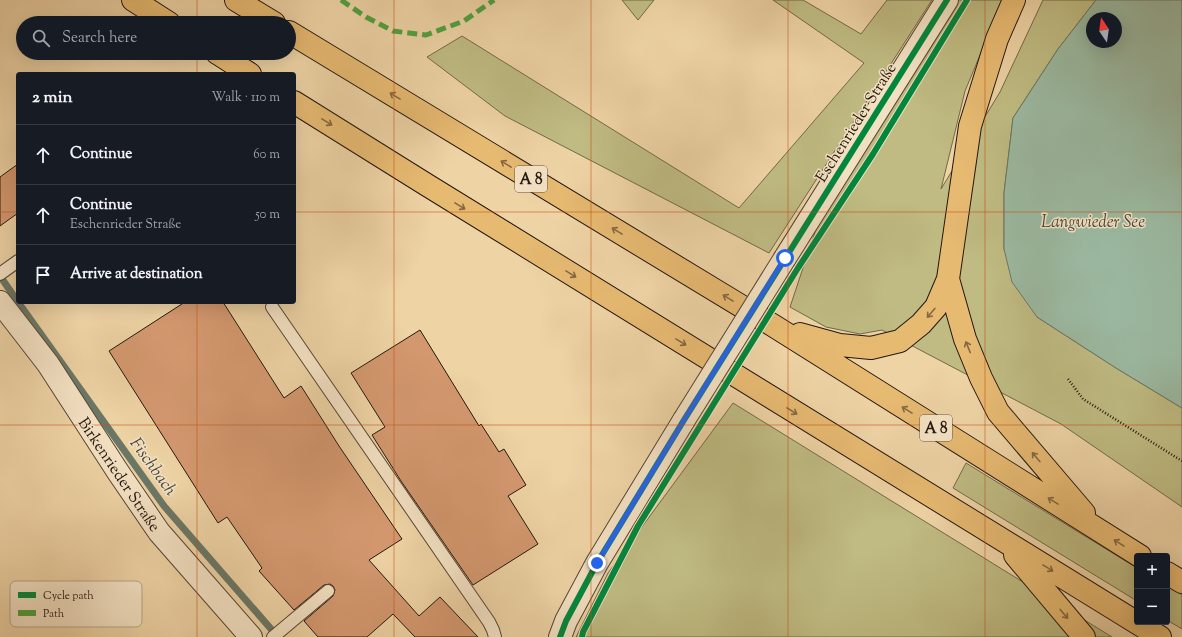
<!DOCTYPE html>
<html lang="en">
<head>
<meta charset="utf-8">
<style>
	:root { --surface:#171b24; --page:#20242c; --text:#f1f3f6; --muted:#9ea1a6; --line:#363941 }
	body { margin:0; font-family:"Sorts Mill Goudy",serif; background:var(--page); color:var(--text) }
	.controls { position:absolute; right:12px; bottom:12px; display:grid; overflow:hidden; border-radius:4px; box-shadow:0 4px 16px #0002 }
	.controls button { width:36px; height:36px; display:grid; place-items:center; padding:0; border:0; border-bottom:1px solid var(--line); background:var(--surface); color:var(--text); font:20px sans-serif }
	.compass { position:absolute; left:1086px; top:12px; width:36px; height:36px; border-radius:50%; background:var(--surface); box-shadow:0 4px 16px #0002; rotate:347deg }
	.stop { position:absolute; width:12px; height:12px; margin:-9px; border:3px solid #2563eb; border-radius:50%; background:#fff }
	.stop.end { background:#2563eb; border-color:#fff; box-shadow:0 1px 4px #0008 }
	.list { margin:0; padding:0; list-style:none }
	h2 { display:flex; justify-content:space-between; align-items:center; height:52px; margin:0; padding:0 16px; font-size:17px }
	h2 small { font-size:13px; font-weight:400; color:var(--muted) }
	.list li { display:grid; grid-template-columns:26px 1fr auto; gap:12px; align-items:center; box-sizing:border-box; height:60px; padding:0 16px; border-top:1px solid var(--line) }
	.list b { display:block; font-size:15px; white-space:nowrap }
	.list p { margin:0; font-size:13px; white-space:nowrap; color:var(--muted) }
	.list em { font-size:13px; font-style:normal; color:var(--muted) }
	.icon { flex:none; width:22px; height:22px; fill:none; stroke:currentColor; stroke-width:2; stroke-linecap:round; stroke-linejoin:round }
	.map { position:relative; flex:none; width:1182px; height:637px; overflow:hidden }
	.search { position:absolute; background:var(--surface); box-shadow:0 4px 16px #0002; left:16px; top:16px; width:280px; height:44px; display:flex; align-items:center; gap:10px; box-sizing:border-box; padding:0 14px; border-radius:22px; color:var(--muted); font-size:15px }
	.panel { position:absolute; background:var(--surface); box-shadow:0 4px 16px #0002; left:16px; top:72px; width:280px; height:232px; border-radius:4px }
	.map>svg:first-child { display:block }
	.green { fill:#bfbb82; stroke:#716949 }
	.water { fill:#9bb9a1; stroke:#6b7867; fill-rule:evenodd }
	.lines { fill:none; stroke-linecap:round; stroke-linejoin:round }
	.stream { stroke:#6b7867; stroke-width:7 }
	.building { fill:#d4986f; stroke:#231710 }
	.service-casing { stroke:#564635; stroke-width:14 }
	.minor-casing { stroke:#564635; stroke-width:24 }
	.tertiary-casing { stroke:#564635; stroke-width:24 }
	.motorway-casing { stroke:#231710; stroke-width:24 }
	.path { stroke:#231710; stroke-width:2.5; stroke-dasharray:1 2; stroke-linecap:butt }
	.service { stroke:#f4e2c4; stroke-width:12 }
	.minor { stroke:#f4e2c4; stroke-width:22 }
	.tertiary { stroke:#f4e2c4; stroke-width:22 }
	.motorway { stroke:#e7ba72; stroke-width:22 }
	.tertiary-bridge-casing { stroke:#564635; stroke-width:24; stroke-linecap:butt }
	.tertiary-bridge { stroke:#f4e2c4; stroke-width:22 }
	.quiet { stroke:#50a13f; stroke-width:5; stroke-dasharray:10 5; stroke-linecap:butt }
	.cycleway-casing { stroke:#f4e2c4; stroke-width:8 }
	.cycleway { stroke:#00873e; stroke-width:6 }
	.oneway { stroke:#856841 }
	.route { stroke:#2563eb; stroke-width:5 }
	.grid { fill:none; stroke:#ca4f0d; stroke-width:1; stroke-opacity:0.55 }
	.labels { text-anchor:middle; stroke-width:3; stroke-linejoin:round; paint-order:stroke }
	.shield { fill:#f4e2c4; stroke:#625446; stroke-width:1 }
	.shield-label { font-size:15px; font-weight:bold; fill:#231710 }
	.street-label { font-size:16px; fill:#231710; stroke:#f4e2c4 }
	.water-label { font-size:17px; font-style:italic; fill:#47483c; stroke:#f4e2c4 }
	.key { fill:#f4e2c4; stroke:#b5a58e; stroke-width:1 }
	.key-label { font-size:11px; fill:#231710 }
</style>
</head>
<body>
<div class="map">
<svg width="1182" height="637" viewBox="0 0 1182 637">
	<rect width="100%" height="100%" fill="#eed3a5"/>
	<filter id="stains"><feTurbulence type="fractalNoise" baseFrequency=".005" numOctaves="4"/><feColorMatrix values="0 0 0 0 .2 0 0 0 0 .09 0 0 0 0 .02 0 0 0 .5 -.17"/></filter>
	<radialGradient id="worn" r=".72"><stop offset=".6" stop-color="#630" stop-opacity="0"/><stop offset="1" stop-color="#630" stop-opacity=".3"/></radialGradient>
	<path class="green" d="M622,0h32l-16,20z
		M773,0h30l58,34 26,-34h45l-163,253 -264,-137 -78,-59 35,-21 277,172 125,-145z
		M957,0h46l-38,91 -24,98 59,-97 43,-92h53l-38,49 -45,69 -9,75v56l33,68 79,51 66,40v99l-121,-83 -179,-94 -22,4 -34,-7 -36,-20 28,-84z
		M733,403l379,234h-536l32,-64z
		M966,463l171,105v33l-184,-113z
		M1167,586l15,9v34l-15,-9z"/>
	<path class="water" d="M1096,0h86v408l-66,-40 -79,-51 -25,-35 -8,-33v-56l9,-75 45,-69zM1092,18h24v24h-24z"/>
	<g class="lines">
		<path class="stream" d="M0,276l18,26
			M18,302l146,204 114,131"/>
	</g>
	<path class="building" d="M18,164v49l-18,13v-49z
		M185,302h38l61,96 17,-12 38,60 63,93 -33,21 50,56 21,-19 38,40h-63l-22,-23 -26,23h-49l-14,-16 29,-25 2,-6 -2,-4 -3,-2 -6,1 -30,25 -35,-39 3,-3 -35,-51 -9,6 -109,-172z
		M420,330l59,96 2,-2 18,28 5,-3 22,36 -18,11 30,48 -65,41 -72,-104 -29,-46 13,-8 -34,-54z"/>
	<g class="lines">
		<defs>
			<path id="service" d="M0,274l18,-13
				M272,307l217,315 4,8 2,7
				M273,637l55,-46"/>
			<path id="minor" d="M0,302l48,62 70,108 41,60 92,105"/>
			<path id="tertiary" d="M785,258l162,-258
				M560,637l6,-16 31,-58 87,-143"/>
			<path id="motorway" d="M133,0l36,23
				M236,0l38,23
				M289,32l485,294 366,230
				M217,53l33,21
				M294,102l133,83 733,452
				M948,279l17,60 16,39 17,34 86,101
				M800,334l40,11 31,3 29,-7 21,-17 15,-17 12,-28 22,-153 27,-87 17,-39
				M1015,555l69,82
				M1167,573l15,9"/>
		</defs>
		<use href="#service" class="service-casing"/>
		<use href="#minor" class="minor-casing"/>
		<use href="#tertiary" class="tertiary-casing"/>
		<use href="#motorway" class="motorway-casing"/>
		<path class="path" d="M1068,379l15,20 99,62"/>
		<use href="#service" class="service"/>
		<use href="#minor" class="minor"/>
		<use href="#tertiary" class="tertiary"/>
		<use href="#motorway" class="motorway"/>
		<defs>
			<path id="tertiary-bridge" d="M684,420l101,-162"/>
		</defs>
		<use href="#tertiary-bridge" class="tertiary-bridge-casing"/>
		<use href="#tertiary-bridge" class="tertiary-bridge"/>
		<path class="quiet" d="M341,0l25,17 27,14 33,4 38,-14 30,-21"/>
		<defs>
			<path id="cycleway" d="M560,637l6,-16 31,-58 87,-143 263,-420
				M582,637l1,-5 55,-106 160,-258 75,-114 94,-154"/>
		</defs>
		<use href="#cycleway" class="cycleway-casing"/>
		<use href="#cycleway" class="cycleway"/>
	</g>
	<defs><path id="oneway-shaft" d="M-6 0H5M1.5-3L5.5 0L1.5 3" fill="none" stroke-width="1.6" stroke-linecap="round" stroke-linejoin="round"/></defs>
	<g class="oneway">
		<use href="#oneway-shaft" transform="translate(395 96) rotate(-149)"/>
		<use href="#oneway-shaft" transform="translate(327 122) rotate(32)"/>
		<use href="#oneway-shaft" transform="translate(506 164) rotate(-149)"/>
		<use href="#oneway-shaft" transform="translate(460 206) rotate(32)"/>
		<use href="#oneway-shaft" transform="translate(617 231) rotate(-149)"/>
		<use href="#oneway-shaft" transform="translate(571 274) rotate(32)"/>
		<use href="#oneway-shaft" transform="translate(728 298) rotate(-149)"/>
		<use href="#oneway-shaft" transform="translate(931 313) rotate(130)"/>
		<use href="#oneway-shaft" transform="translate(681 342) rotate(32)"/>
		<use href="#oneway-shaft" transform="translate(968 347) rotate(-112)"/>
		<use href="#oneway-shaft" transform="translate(907 410) rotate(-148)"/>
		<use href="#oneway-shaft" transform="translate(792 411) rotate(32)"/>
		<use href="#oneway-shaft" transform="translate(1036 457) rotate(-130)"/>
		<use href="#oneway-shaft" transform="translate(1053 501) rotate(-148)"/>
		<use href="#oneway-shaft" transform="translate(1119 543) rotate(-148)"/>
		<use href="#oneway-shaft" transform="translate(1048 568) rotate(32)"/>
		<use href="#oneway-shaft" transform="translate(1064 614) rotate(50)"/>
	</g>
	<g class="lines">
		<path class="route" d="M597,563l87,-143 101,-162"/>
	</g>
	<path class="grid" d="M197,0v23M394,0v637M591,0v637M788,0v637M985,0v637M197,53v21M0,212h18M294,212h888M197,302v335M0,425h1182"/>
	<g class="labels">
		<g class="shield">
			<rect x="515" y="166" width="32" height="26" rx="3"/>
			<rect x="920" y="415" width="32" height="26" rx="3"/>
		</g>
		<g class="shield-label">
			<text x="531" y="184">A 8</text>
			<text x="936" y="433">A 8</text>
		</g>
		<g class="street-label">
			<text transform="translate(855 122) rotate(-58)" y="6">Eschenrieder Straße</text>
			<text transform="translate(120 474) rotate(56)" y="6">Birkenrieder Straße</text>
		</g>
		<g class="water-label">
			<text x="1093" y="227">Langwieder See</text>
			<text transform="translate(154 466) rotate(54)" y="6">Fischbach</text>
		</g>
	</g>
	<rect x="10" y="581" width="132" height="46" rx="6" class="key"/>
	<rect x="18" y="592" width="18" height="6" fill="#00873e"/>
	<rect x="18" y="610" width="18" height="6" fill="#50a13f"/>
	<g class="key-label">
		<text x="43" y="599">Cycle path</text>
		<text x="43" y="617">Path</text>
	</g>
	<rect width="100%" height="100%" filter="url(#stains)"/>
	<rect width="100%" height="100%" fill="url(#worn)"/>
</svg>
<div class="controls">
<button>+</button>
<button>−</button>
</div>
<svg class="compass" viewBox="-18 -18 36 36"><path d="M0-13l5 13h-10z" fill="#e53935"/><path d="M0 13l5-13h-10z" fill="#9ea1a6"/></svg>
<div class="stop" style="left:785px;top:258px"></div>
<div class="stop end" style="left:597px;top:563px"></div>
<div class="search"><svg class="icon" aria-label="search" viewBox="0 0 24 24"><circle cx="10" cy="10" r="6"/><path d="M15 15l6 6"/></svg>Search here</div>
<section class="panel">
<h2>2 min<small>Walk · 110 m</small></h2>
<ul class="list">
<li><svg class="icon" aria-label="ahead" viewBox="0 0 24 24"><path d="M12 20V5M6 11l6-6 6 6"/></svg><div><b>Continue</b></div><em>60 m</em></li>
<li><svg class="icon" aria-label="ahead" viewBox="0 0 24 24"><path d="M12 20V5M6 11l6-6 6 6"/></svg><div><b>Continue</b><p>Eschenrieder Straße</p></div><em>50 m</em></li>
<li><svg class="icon" aria-label="arrive" viewBox="0 0 24 24"><path d="M6 21V4h12l-3 4 3 4H6"/></svg><div><b>Arrive at destination</b></div></li>
</ul>
</section>
</div>
</body>
</html>
